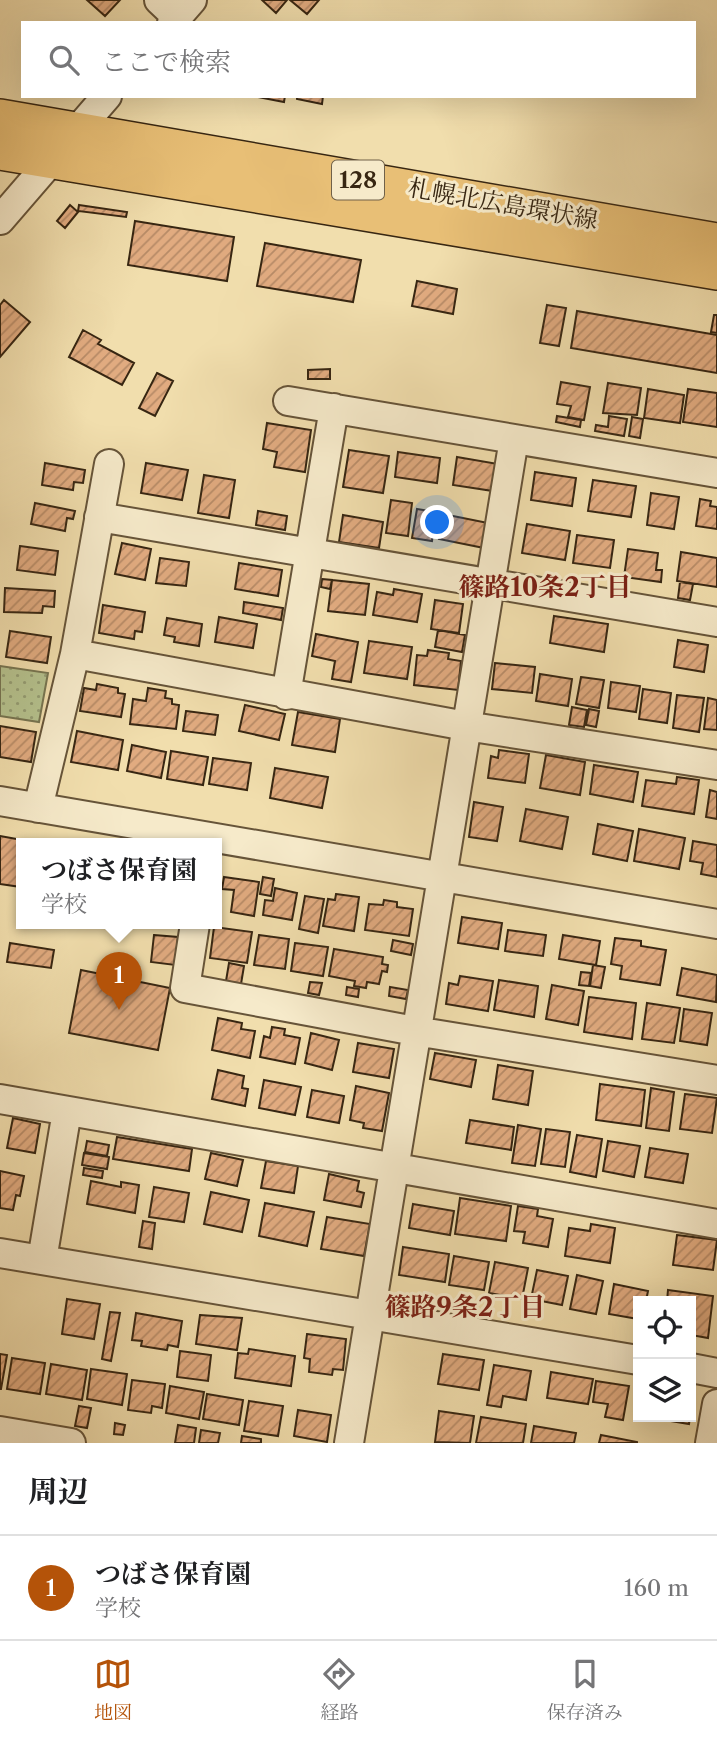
<!DOCTYPE html>
<html lang="ja">
<head>
<meta charset="utf-8">
<style>
	:root { --surface:#fff; --page:#f2f2f2; --text:#202124; --muted:#757577; --line:#e0e0e0; --accent:#b45309 }
	body { margin:0; font-family:"Libre Caslon Text","Noto Serif JP",serif; background:var(--page); color:var(--text) }
	.controls { position:absolute; right:21px; bottom:21px; display:grid; overflow:hidden; border-radius:0px; box-shadow:0 7px 28px #0002 }
	.controls button { width:63px; height:63px; display:grid; place-items:center; padding:0; border:0; border-bottom:2px solid var(--line); background:var(--surface); color:var(--text); font:35px sans-serif }
	.you { position:absolute; left:438px; top:523px; width:24px; height:24px; margin:-18px; border:5px solid #fff; border-radius:50%; background:#1a73e8; box-shadow:0 0 0 10px #1a73e833 }
	.badge { display:grid; place-items:center; width:46px; height:46px; border-radius:50%; background:var(--accent); color:#fff; font-size:23px; font-weight:700 }
	.pin { position:absolute; translate:-50% -58px; filter:drop-shadow(0 2px 4px #0008) }
	.pin::after { content:''; position:absolute; top:37px; width:24px; height:21px; background:inherit; clip-path:polygon(0 0,100% 0,50% 100%) }
	.popup { position:absolute; left:16px; top:838px; width:206px; height:91px; box-sizing:border-box; display:grid; place-content:center; border-radius:0px; background:var(--surface); filter:drop-shadow(0 2px 5px #0005); font-size:23px; white-space:nowrap; color:var(--muted) }
	.popup b { font-size:26px; color:var(--text) }
	.popup::after { content:''; position:absolute; left:50%; top:100%; margin-left:-14px; border:14px solid transparent; border-top-color:var(--surface) }
	.list { margin:0; padding:0; list-style:none }
	h2 { display:flex; justify-content:space-between; align-items:center; height:91px; margin:0; padding:0 28px; font-size:30px }
	h2 small { font-size:23px; font-weight:400; color:var(--muted) }
	.list li { display:grid; grid-template-columns:46px 1fr auto; gap:21px; align-items:center; box-sizing:border-box; height:105px; padding:0 28px; border-top:2px solid var(--line) }
	.list b { display:block; font-size:26px; white-space:nowrap }
	.list p { margin:0; font-size:23px; white-space:nowrap; color:var(--muted) }
	.list em { font-size:23px; font-style:normal; color:var(--muted) }
	.icon { flex:none; width:38px; height:38px; fill:none; stroke:currentColor; stroke-width:2; stroke-linecap:round; stroke-linejoin:round }
	.map { position:relative; flex:none; width:717px; height:1443px; overflow:hidden }
	.search { position:absolute; background:var(--surface); box-shadow:0 7px 28px #0002; left:21px; right:21px; top:21px; height:77px; display:flex; align-items:center; gap:18px; box-sizing:border-box; padding:0 24px; border-radius:0px; color:var(--muted); font-size:26px }
	.sheet { height:196px; background:var(--surface) }
	nav { display:flex; justify-content:space-around; align-items:center; box-sizing:border-box; height:98px; border-top:2px solid var(--line); background:var(--surface); font-size:19px; color:var(--muted) }
	nav a { display:grid; justify-items:center; gap:4px }
	nav .on { color:var(--accent) }
	.map>svg:first-child { display:block }
	.park { fill:url(#park-dots); stroke:#767450; stroke-width:2 }
	.building { fill:url(#building-hatch); stroke:#372612; stroke-width:2 }
	.lines { fill:none; stroke-linecap:round; stroke-linejoin:round }
	.minor-casing { stroke:#665439; stroke-width:32 }
	.major-casing { stroke:#372612; stroke-width:38 }
	.minor { stroke:#f6eaca; stroke-width:28 }
	.major { stroke:#e8bf76; stroke-width:35 }
	.labels { text-anchor:middle; stroke-width:6; stroke-linejoin:round; paint-order:stroke }
	.shield { fill:#f6eaca; stroke:#706149; stroke-width:2 }
	.shield-label { font-size:23px; font-weight:bold; fill:#372612 }
	.street-label { font-size:24px; fill:#372612; stroke:#f6eaca }
	.neighbourhood-label { font-size:26px; font-weight:bold; fill:#7a1f14; stroke:#f6eaca }
</style>
</head>
<body>
<div class="map">
<svg width="717" height="1443" viewBox="0 0 717 1443">
	<defs>
		<pattern id="park-dots" width="8" height="8" patternUnits="userSpaceOnUse" patternTransform="scale(1.75)"><rect width="8" height="8" fill="#b5c28e"/><path d="M2 2h.1M6 6h.1" fill="none" stroke="#949d73" stroke-width="1.8" stroke-linecap="round"/></pattern>
		<pattern id="building-hatch" width="6" height="6" patternUnits="userSpaceOnUse" patternTransform="scale(1.75)"><rect width="6" height="6" fill="#e1ab80"/><path d="M-1 1l2-2M0 6l6-6M5 7l2-2" fill="none" stroke="#b78b67"/></pattern>
	</defs>
	<rect width="100%" height="100%" fill="#f1dead"/>
	<filter id="stains"><feTurbulence type="fractalNoise" baseFrequency=".00286" numOctaves="4"/><feColorMatrix values="0 0 0 0 .2 0 0 0 0 .09 0 0 0 0 .02 0 0 0 .5 -.17"/></filter>
	<radialGradient id="worn" r=".72"><stop offset=".6" stop-color="#630" stop-opacity="0"/><stop offset="1" stop-color="#630" stop-opacity=".3"/></radialGradient>
	<path class="park" d="M0,666l48,7 -9,49 -39,-6z"/>
	<path class="building" d="M87,0h33l-15,16z
		M262,0h25l-11,13z
		M290,0h29l-12,14z
		M253,96h32l-1,6z
		M297,96h26l-1,8 -25,-5z
		M70,205l8,7 -13,16 -8,-7z
		M79,205l48,7 -1,5 -48,-6z
		M135,221l99,16 -7,44 -99,-16z
		M265,243l96,17 -8,42 -96,-16z
		M417,281l40,8 -4,25 -41,-8z
		M4,300l26,22 -30,35v-52z
		M547,305l19,3 -7,38 -19,-3z
		M577,311l140,24v38l-146,-25z
		M714,315h3v18l-6,-1z
		M83,330l18,10 -3,4 36,19 -12,22 -53,-28z
		M330,369v10h-22v-9z
		M157,373l16,8 -18,35 -16,-8z
		M561,382l29,5 -6,33 -16,-3 3,-11 -14,-2z
		M608,383l33,5 -4,27 -34,-2z
		M648,389l36,6 -4,28 -36,-5z
		M688,389l29,4v34l-34,-5z
		M557,416l24,4 -1,7 -24,-5z
		M609,416l18,3 -3,17 -29,-5 1,-6 12,2z
		M632,417l11,2 -3,19 -11,-2z
		M267,423l44,7 -6,42 -31,-5 3,-15 -14,-3z
		M349,450l40,6 -6,37 -40,-6z
		M398,452l42,6 -3,25 -42,-6z
		M457,457l41,7 -5,27 -40,-6z
		M45,463l40,7 -2,13 -9,-1 -1,8 -31,-5z
		M146,463l42,7 -6,30 -41,-7z
		M535,472l41,6 -4,28 -41,-6z
		M204,475l31,5 -6,38 -31,-5z
		M593,480l43,6 -5,31 -43,-6z
		M651,493l28,4 -5,32 -27,-4z
		M700,499l11,2 -1,5 7,1v22l-21,-3z
		M391,500l21,3 -4,33 -22,-3z
		M35,503l40,8 -2,8 -6,-1 -2,13 -34,-7z
		M417,509l19,3 -4,29 -20,-3z
		M258,511l29,5 -2,14 -29,-5z
		M443,514l45,9 -4,25 -45,-9z
		M343,515l40,7 -4,26 -40,-6z
		M527,524l43,7 -5,29 -43,-7z
		M577,535l37,5 -4,28 -37,-5z
		M122,543l29,6 -6,31 -30,-6z
		M20,546l38,5 -3,24 -38,-5z
		M628,549l30,4 -2,17h6l-1,12 -37,-5z
		M681,552l36,6v29l-40,-6z
		M160,558l29,4 -3,24 -30,-3z
		M239,563l43,7 -4,26 -43,-7z
		M322,579l10,1 -2,9 -9,-2z
		M332,580l37,4 -4,31 -37,-4z
		M680,582l13,2 -3,16 -12,-2z
		M5,588l50,3 -1,16 -11,-1 -1,7 -38,-1z
		M394,589l28,5 -5,28 -44,-7 4,-23 16,3z
		M435,600l28,4 -4,29 -28,-4z
		M244,602l39,6 -2,12 -38,-7z
		M103,605l42,7 -3,20 -7,-1 -1,8 -35,-6z
		M554,616l54,8 -4,28 -54,-9z
		M219,617l38,7 -4,24 -38,-6z
		M167,618l35,6 -3,22 -25,-4 1,-5 -11,-2z
		M438,630l27,5 -3,17 -27,-5z
		M10,631l41,6 -4,26 -41,-6z
		M316,634l42,8 -7,40 -19,-3 3,-18 -23,-5z
		M678,640l30,5 -4,27 -30,-5z
		M369,641l43,6 -5,32 -43,-6z
		M428,650l21,3 -1,6 13,2 -3,29 -44,-5 3,-30 10,1z
		M495,663l40,4 -3,26 -40,-4z
		M540,674l32,5 -4,27 -32,-5z
		M581,677l23,3 -5,28 -23,-4z
		M611,682l29,4 -4,26 -28,-4z
		M97,684l21,4v5l7,1 -4,23 -41,-6 4,-23 12,2z
		M148,688l18,3 -1,7 7,1v5l7,1 -3,24 -46,-5 3,-25 13,2z
		M643,689l28,4 -4,30 -28,-4z
		M677,695l27,3 -5,34 -26,-4z
		M708,698l9,2v30l-13,-1z
		M245,705l40,9 -6,26 -40,-9z
		M572,707l15,3 -3,17 -15,-2z
		M589,709l10,2 -3,16 -10,-2z
		M186,711l32,4 -3,20 -32,-4z
		M298,712l42,7 -5,33 -43,-7z
		M0,726l36,6 -5,30 -31,-5z
		M77,731l46,9 -5,30 -47,-8z
		M132,745l34,7 -5,26 -34,-7z
		M499,750l30,4 -4,29 -37,-5 3,-22 7,2z
		M171,751l37,6 -5,28 -36,-6z
		M546,755l39,7 -5,33 -40,-7z
		M213,758l38,5 -4,27 -38,-6z
		M594,765l44,7 -5,30 -43,-8z
		M275,768l53,9 -6,31 -52,-10z
		M677,777l22,3 -5,34 -52,-8 4,-26 30,4z
		M710,790l7,2v27l-11,-2z
		M474,802l29,5 -6,34 -28,-4z
		M526,809l42,8 -6,32 -42,-8z
		M598,824l35,7 -6,30 -34,-7z
		M639,829l46,9 -6,31 -45,-8z
		M0,836l44,8h-23v43l-21,-3z
		M693,841l24,4v32l-16,-3 2,-11 -13,-2z
		M224,877l35,5 -5,34 -23,-4 3,-22 -12,-1z
		M263,877l11,2 -3,17 -11,-2z
		M275,888l22,5 -5,27 -29,-5 2,-15 8,1z
		M336,894l23,3 -5,34 -31,-5 5,-27 7,1z
		M305,896l19,3 -6,34 -19,-4z
		M384,900l13,2v5l16,2 -4,27 -44,-6 4,-26 14,1z
		M462,917l40,6 -4,26 -40,-6z
		M214,927l38,5 -5,31 -37,-5z
		M508,930l38,5 -3,21 -38,-5z
		M154,935l24,2 -3,28 -24,-3z
		M259,935l30,4 -4,30 -31,-4z
		M563,935l37,6 -4,24 -37,-6z
		M615,938l26,3v5l25,4 -6,35 -40,-6 2,-13 -11,-2z
		M393,940l20,4 -2,11 -20,-4z
		M10,943l44,7 -3,18 -44,-6z
		M295,943l33,4 -5,29 -32,-5z
		M334,949l49,8 -1,7 6,1 -1,7 -5,-1 -3,13 -12,-2 -1,6 -12,-2 1,-5 -26,-5z
		M229,963l15,3 -3,18 -15,-3z
		M593,965l12,2 -4,21 -11,-2z
		M682,968l35,7 -1,27 -39,-7z
		M81,970l89,18 -12,62 -89,-17z
		M581,972l10,1 -2,13 -10,-1z
		M460,976l33,5 -5,30 -42,-7 3,-21 9,2z
		M499,980l39,6 -4,31 -40,-7z
		M310,982l12,1 -3,12 -11,-2z
		M552,985l32,6 -6,34 -32,-6z
		M347,987l12,2 -1,8 -12,-2z
		M390,987l18,3 -2,9 -17,-3z
		M589,997l47,6 -4,36 -48,-7z
		M647,1003l33,5 -6,35 -32,-4z
		M684,1009l28,4 -5,32 -27,-4z
		M218,1018l24,5 -1,6 14,2 -5,27 -38,-8z
		M272,1027l13,2 -1,6 16,3 -5,26 -35,-7 4,-21 6,2z
		M311,1033l28,7 -7,30 -27,-7z
		M358,1043l36,6 -5,29 -36,-6z
		M435,1053l41,7 -5,27 -41,-8z
		M498,1065l35,6 -5,34 -35,-6z
		M218,1070l26,6 -2,12 6,1 -3,17 -33,-7z
		M264,1080l37,7 -6,28 -36,-7z
		M600,1084l45,6 -4,36 -45,-6z
		M356,1086l33,7 -7,38 -19,-3 1,-5 -14,-3z
		M651,1088l23,4 -5,39 -23,-3z
		M312,1090l32,6 -5,27 -32,-6z
		M685,1094l32,4 -5,35 -32,-4z
		M13,1118l27,6 -5,29 -28,-5z
		M470,1120l44,7 -3,23 -45,-7z
		M518,1125l23,4 -6,37 -23,-3z
		M546,1129l24,3 -5,35 -24,-3z
		M577,1135l25,4 -6,38 -26,-5z
		M117,1137l75,12 -3,22 -76,-12z
		M87,1141l22,4 -2,11 -22,-4z
		M608,1141l32,5 -6,31 -31,-6z
		M650,1148l38,6 -5,29 -38,-6z
		M84,1153l25,4 -2,12 -25,-4z
		M211,1153l32,7 -6,26 -32,-7z
		M266,1161l32,5 -4,27 -33,-5z
		M84,1168l19,3 -1,7 -19,-3z
		M0,1171l24,5 -4,20 -4,-1 -3,15 -13,-2z
		M329,1174l30,7 -2,10 7,2 -3,14 -37,-7z
		M91,1181l30,6v-5l18,3 -4,28 -48,-9z
		M154,1187l35,6 -5,29 -35,-5z
		M211,1192l38,8 -7,32 -38,-8z
		M460,1198l51,8 -5,35 -51,-7z
		M265,1203l49,9 -7,34 -48,-10z
		M413,1204l41,7 -4,24 -41,-7z
		M518,1206l20,3 -1,7 16,3 -5,28 -25,-4 2,-11 -11,-1z
		M327,1217l43,7 -6,32 -43,-7z
		M143,1221l12,2 -3,26 -13,-2z
		M591,1224l24,4 -5,35 -45,-7 4,-28 21,3z
		M677,1235l40,5 -4,30 -40,-5z
		M403,1247l46,7 -4,28 -46,-7z
		M454,1256l35,6 -5,28 -35,-5z
		M495,1262l33,6 -6,31 -33,-6z
		M537,1270l31,6 -6,29 -31,-6z
		M577,1275l26,6 -7,33 -26,-5z
		M614,1284l34,7 -2,10h-8v18l-29,-5z
		M668,1290l45,6 -5,42 -17,-3v-34h-24z
		M67,1299l33,5 -6,35 -32,-5z
		M110,1312l10,1 -9,48 -9,-2z
		M136,1313l46,8 -4,26 -10,-2 -1,5 -26,-4 1,-5 -10,-1z
		M200,1315l42,3 -5,32 -41,-6z
		M307,1334l39,5 -3,31 -10,-1 -1,6 -23,-3 1,-13 -6,-1z
		M249,1349l46,7 -4,30 -56,-8 3,-25 10,1z
		M180,1351l31,4 -3,26 -31,-4z
		M0,1354l7,1 -6,34h-1z
		M443,1354l41,6 -5,30 -41,-6z
		M12,1358l33,5 -5,31 -33,-5z
		M51,1364l36,6 -5,30 -36,-6z
		M494,1365l37,6 -5,29 -23,-4 -2,11 -14,-2z
		M91,1369l36,5 -5,31 -35,-6z
		M551,1372l42,7 -5,25 -41,-6z
		M132,1380l33,4 -3,24 -10,-2 -1,7 -23,-3z
		M596,1381l33,5 -6,34 -18,-3 3,-13 -15,-2z
		M170,1386l34,6 -5,27 -33,-6z
		M207,1394l36,6 -4,25 -36,-6z
		M249,1401l34,5 -5,30 -34,-5z
		M79,1406l12,2 -4,20 -12,-2z
		M298,1410l33,5 -4,27 -33,-6z
		M439,1411l35,5 -4,27 -35,-1z
		M481,1417l45,7 -3,19h-47z
		M647,1417h43l-1,7z
		M115,1423l10,2 -2,10 -9,-1z
		M178,1425l18,3 -2,15h-19z
		M534,1426l42,7 -2,10h-43z
		M201,1430l19,3 -2,10h-19z
		M601,1435l36,7v1h-38z
		M242,1436l19,3v4h-20z"/>
	<g class="lines">
		<defs>
			<path id="minor" d="M159,0l18,17
				M172,23l20,-23
				M0,220l107,-124
				M288,401l429,72
				M99,517l618,105
				M75,654l391,72 251,39
				M286,695l48,-287
				M0,801l717,123
				M38,808l37,-154 34,-190
				M195,924l-10,64 230,43 302,49
				M0,1099l717,125
				M0,1253l638,107
				M42,1260l25,-149
				M691,1368l26,5
				M0,1431l71,12
				M349,1443l165,-1004
				M710,1443l7,-39"/>
			<path id="major" d="M0,117l717,124
				M0,152l717,120"/>
		</defs>
		<use href="#minor" class="minor-casing"/>
		<use href="#major" class="major-casing"/>
		<use href="#minor" class="minor"/>
		<use href="#major" class="major"/>
	</g>
	<g class="labels">
		<rect class="shield" x="332" y="160.5" width="52" height="39" rx="5"/>
		<g class="shield-label">
			<text x="358" y="188">128</text>
		</g>
		<g class="street-label">
			<text transform="translate(503 204) rotate(10)" y="8">札幌北広島環状線</text>
		</g>
		<g class="neighbourhood-label">
			<text x="545" y="596">篠路10条2丁目</text>
			<text x="465" y="1316">篠路9条2丁目</text>
		</g>
	</g>
	<rect width="100%" height="100%" filter="url(#stains)"/>
	<rect width="100%" height="100%" fill="url(#worn)"/>
</svg>
<div class="controls">
<button><svg class="icon" aria-label="locate" viewBox="0 0 24 24"><circle cx="12" cy="12" r="6"/><path d="M12 2v4M12 18v4M2 12h4M18 12h4"/></svg></button>
<button><svg class="icon" aria-label="layers" viewBox="0 0 24 24"><path d="M12 4l9 5-9 5-9-5zM3 14l9 5 9-5"/></svg></button>
</div>
<div class="you"></div>
<div class="pin badge" style="left:119px;top:1010px">1</div>
<div class="popup"><b>つばさ保育園</b>学校</div>
<div class="search"><svg class="icon" aria-label="search" viewBox="0 0 24 24"><circle cx="10" cy="10" r="6"/><path d="M15 15l6 6"/></svg>ここで検索</div>
</div>
<section class="sheet">
<h2>周辺<small></small></h2>
<ul class="list">
<li><span class="badge">1</span><div><b>つばさ保育園</b><p>学校</p></div><em>160 m</em></li>
</ul>
</section>
<nav>
<a class="on"><svg class="icon" aria-label="map" viewBox="0 0 24 24"><path d="M3 6l6-2 6 2 6-2v14l-6 2-6-2-6 2zM9 4v14M15 6v14"/></svg>地図</a>
<a><svg class="icon" aria-label="directions" viewBox="0 0 24 24"><path d="M12 3l9 9-9 9-9-9zM9 14v-3h6M13 9l2 2-2 2"/></svg>経路</a>
<a><svg class="icon" aria-label="saved" viewBox="0 0 24 24"><path d="M7 4h10v16l-5-4-5 4z"/></svg>保存済み</a>
</nav>
</body>
</html>
